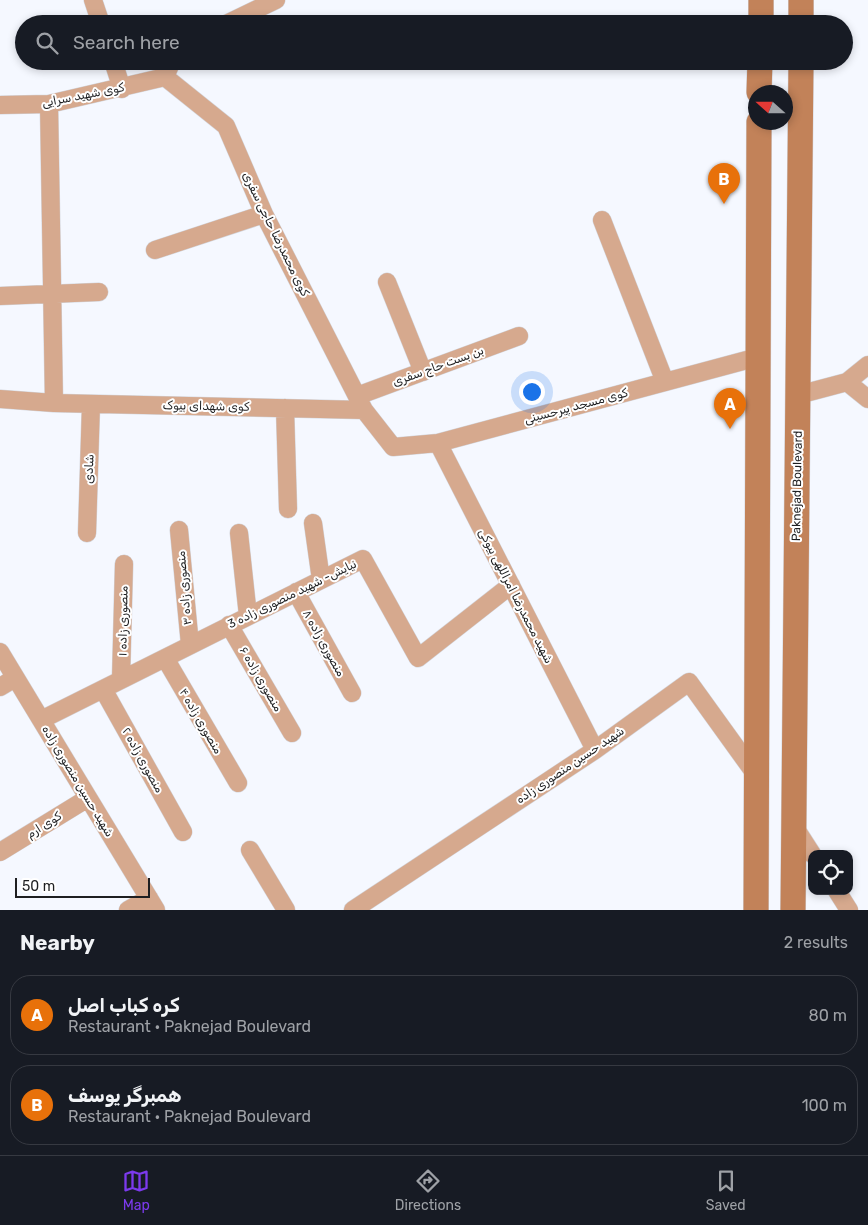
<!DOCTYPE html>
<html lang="en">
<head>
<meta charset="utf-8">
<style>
	:root { --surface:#171b24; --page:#242831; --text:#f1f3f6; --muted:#9ea1a6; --line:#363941; --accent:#7c3aed }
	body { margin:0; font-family:Rubik,Cairo,sans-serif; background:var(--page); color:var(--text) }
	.controls { position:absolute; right:15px; bottom:15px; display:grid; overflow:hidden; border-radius:10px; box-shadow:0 2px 8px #0003 }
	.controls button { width:45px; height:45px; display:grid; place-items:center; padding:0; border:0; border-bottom:1px solid var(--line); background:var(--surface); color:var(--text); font:25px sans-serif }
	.compass { position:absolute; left:748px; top:85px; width:45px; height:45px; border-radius:50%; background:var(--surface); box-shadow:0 2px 8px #0003; rotate:291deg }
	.scale { position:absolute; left:15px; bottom:12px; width:135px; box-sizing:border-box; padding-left:5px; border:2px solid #1e1f21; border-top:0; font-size:14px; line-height:18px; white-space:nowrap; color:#1e1f21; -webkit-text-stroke:4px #fff; paint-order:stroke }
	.you { position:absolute; left:531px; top:391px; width:18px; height:18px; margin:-12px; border:4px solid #fff; border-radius:50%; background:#1a73e8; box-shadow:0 0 0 8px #1a73e833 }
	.badge { display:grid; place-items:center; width:32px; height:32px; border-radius:50%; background:var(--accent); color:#fff; font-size:16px; font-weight:700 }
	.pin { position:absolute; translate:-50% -41px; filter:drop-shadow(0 1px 2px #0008) }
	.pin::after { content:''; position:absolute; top:26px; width:18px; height:15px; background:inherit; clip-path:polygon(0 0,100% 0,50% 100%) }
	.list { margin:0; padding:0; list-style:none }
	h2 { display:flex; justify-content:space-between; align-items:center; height:65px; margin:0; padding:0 20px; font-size:21px }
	h2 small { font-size:16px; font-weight:400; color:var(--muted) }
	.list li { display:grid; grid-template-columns:32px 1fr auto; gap:15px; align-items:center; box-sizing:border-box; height:80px; margin:0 10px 10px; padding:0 10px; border:1px solid var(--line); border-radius:20px }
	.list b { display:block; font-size:19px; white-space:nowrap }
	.list p { margin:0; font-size:16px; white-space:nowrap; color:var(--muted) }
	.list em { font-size:16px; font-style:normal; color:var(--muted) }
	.icon { flex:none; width:28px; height:28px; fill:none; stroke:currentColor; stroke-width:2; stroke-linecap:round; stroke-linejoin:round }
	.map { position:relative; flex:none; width:868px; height:910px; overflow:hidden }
	.search { position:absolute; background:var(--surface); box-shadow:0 2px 8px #0003; left:15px; right:15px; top:15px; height:55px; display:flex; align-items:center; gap:12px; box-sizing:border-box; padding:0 18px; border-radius:28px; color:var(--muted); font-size:19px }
	.sheet { height:245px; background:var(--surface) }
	nav { display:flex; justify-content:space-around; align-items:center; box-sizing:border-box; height:70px; border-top:1px solid var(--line); background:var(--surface); font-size:14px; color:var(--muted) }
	nav a { display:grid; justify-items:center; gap:2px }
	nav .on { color:var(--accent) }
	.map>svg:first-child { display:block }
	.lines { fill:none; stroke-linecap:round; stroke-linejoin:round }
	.street-casing { stroke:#d3d5db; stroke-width:19 }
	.secondary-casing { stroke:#d3d5db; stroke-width:26 }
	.street { stroke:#d6a98e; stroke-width:18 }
	.secondary { stroke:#c28259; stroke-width:25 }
	.labels { text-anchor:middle; stroke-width:4; stroke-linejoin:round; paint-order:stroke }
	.street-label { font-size:12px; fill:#1e1f21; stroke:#fff }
</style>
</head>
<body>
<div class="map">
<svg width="868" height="910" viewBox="0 0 868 910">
	<rect width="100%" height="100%" fill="#f5f8ff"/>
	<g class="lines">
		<defs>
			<path id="street" d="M93,0l8,24
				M226,24l50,-24
				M113,61l9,28
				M165,77l61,49 38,88 100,196
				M165,77l7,-16
				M49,104l5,299
				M0,105l49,-1 116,-27
				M602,220l63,162
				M155,250l109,-36
				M387,282l36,90
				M0,296l99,-4
				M847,382l21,17
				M798,395l49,-13 21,-17
				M357,396l162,-60
				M0,399l54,4 310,7 29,37 45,-4 320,-86
				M285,408l3,101
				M438,443l157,307
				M313,523l8,57
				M179,530l11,115
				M87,533l4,-129
				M239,533l9,83
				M296,592l56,101
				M229,625l63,108
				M0,652l156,258
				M165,658l73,125
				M121,679l3,-115
				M0,687l15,-9
				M103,689l80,143
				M41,720l322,-161 55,99 93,-73
				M794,826l18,28
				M250,850l36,60
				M0,852l88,-54
				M837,891l12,19
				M128,910l21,-12
				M353,910l242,-160 94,-68 67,93"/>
			<path id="secondary" d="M761,24v-24
				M801,24v-24
				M759,92l1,-31
				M756,910l3,-788
				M793,910l8,-849"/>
		</defs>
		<use href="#street" class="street-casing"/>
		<use href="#secondary" class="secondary-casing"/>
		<use href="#street" class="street"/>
		<use href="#secondary" class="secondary"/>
	</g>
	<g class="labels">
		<g class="street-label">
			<text transform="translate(83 95) rotate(-11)" y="4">کوی شهید سرایی</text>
			<text transform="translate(276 234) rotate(64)" y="4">کوی محمدرضا حاجی سفری</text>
			<text transform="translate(438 366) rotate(-20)" y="4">بن بست حاج سفری</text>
			<text transform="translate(206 406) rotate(1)" y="4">کوی شهدای بیوک</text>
			<text transform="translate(576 406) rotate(-15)" y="4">کوی مسجد پیرحسینی</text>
			<text transform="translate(89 469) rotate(-88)" y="4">شادی</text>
			<text transform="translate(797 486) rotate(-89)" y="4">Paknejad Boulevard</text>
			<text transform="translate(184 588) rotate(-95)" y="4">منصوری زاده ۳</text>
			<text transform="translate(292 594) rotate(-26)" y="4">نیایش- شهید منصوری زاده 3</text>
			<text transform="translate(516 596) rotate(63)" y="4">شهید محمدرضا امراللهی بیوکی</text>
			<text transform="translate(123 621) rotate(-89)" y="4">منصوری زاده ۱</text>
			<text transform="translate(324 643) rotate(61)" y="4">منصوری زاده ۸</text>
			<text transform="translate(261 679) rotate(60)" y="4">منصوری زاده ۶</text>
			<text transform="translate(201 721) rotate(60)" y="4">منصوری زاده ۴</text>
			<text transform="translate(143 760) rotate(61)" y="4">منصوری زاده ۲</text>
			<text transform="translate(570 765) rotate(-34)" y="4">شهید حسین منصوری زاده</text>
			<text transform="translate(78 781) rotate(59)" y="4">شهید حسین منصوری زاده</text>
			<text transform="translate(44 825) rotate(-32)" y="4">کوی ارم</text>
		</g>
	</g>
</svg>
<div class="controls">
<button><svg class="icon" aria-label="locate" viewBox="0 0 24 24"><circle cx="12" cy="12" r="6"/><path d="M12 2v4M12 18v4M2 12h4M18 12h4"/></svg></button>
</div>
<svg class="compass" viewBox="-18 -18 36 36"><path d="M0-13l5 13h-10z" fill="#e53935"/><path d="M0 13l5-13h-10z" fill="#9ea1a6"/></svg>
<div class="scale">50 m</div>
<div class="you"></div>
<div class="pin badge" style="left:730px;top:429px;background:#e8710a">A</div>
<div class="pin badge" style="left:724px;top:204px;background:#e8710a">B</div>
<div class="search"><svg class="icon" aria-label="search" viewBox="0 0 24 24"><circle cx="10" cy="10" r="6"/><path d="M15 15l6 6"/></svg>Search here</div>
</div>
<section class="sheet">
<h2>Nearby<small>2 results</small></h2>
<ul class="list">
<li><span class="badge" style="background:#e8710a">A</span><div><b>کره کباب اصل</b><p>Restaurant · Paknejad Boulevard</p></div><em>80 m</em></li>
<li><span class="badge" style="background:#e8710a">B</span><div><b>همبرگر یوسف</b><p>Restaurant · Paknejad Boulevard</p></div><em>100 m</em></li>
</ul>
</section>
<nav>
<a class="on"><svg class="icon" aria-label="map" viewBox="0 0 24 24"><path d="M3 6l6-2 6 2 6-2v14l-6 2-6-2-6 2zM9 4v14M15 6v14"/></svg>Map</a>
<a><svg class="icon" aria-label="directions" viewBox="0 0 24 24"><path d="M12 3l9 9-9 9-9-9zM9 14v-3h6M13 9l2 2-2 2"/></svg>Directions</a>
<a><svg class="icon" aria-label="saved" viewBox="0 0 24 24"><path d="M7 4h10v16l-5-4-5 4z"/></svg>Saved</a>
</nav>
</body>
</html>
